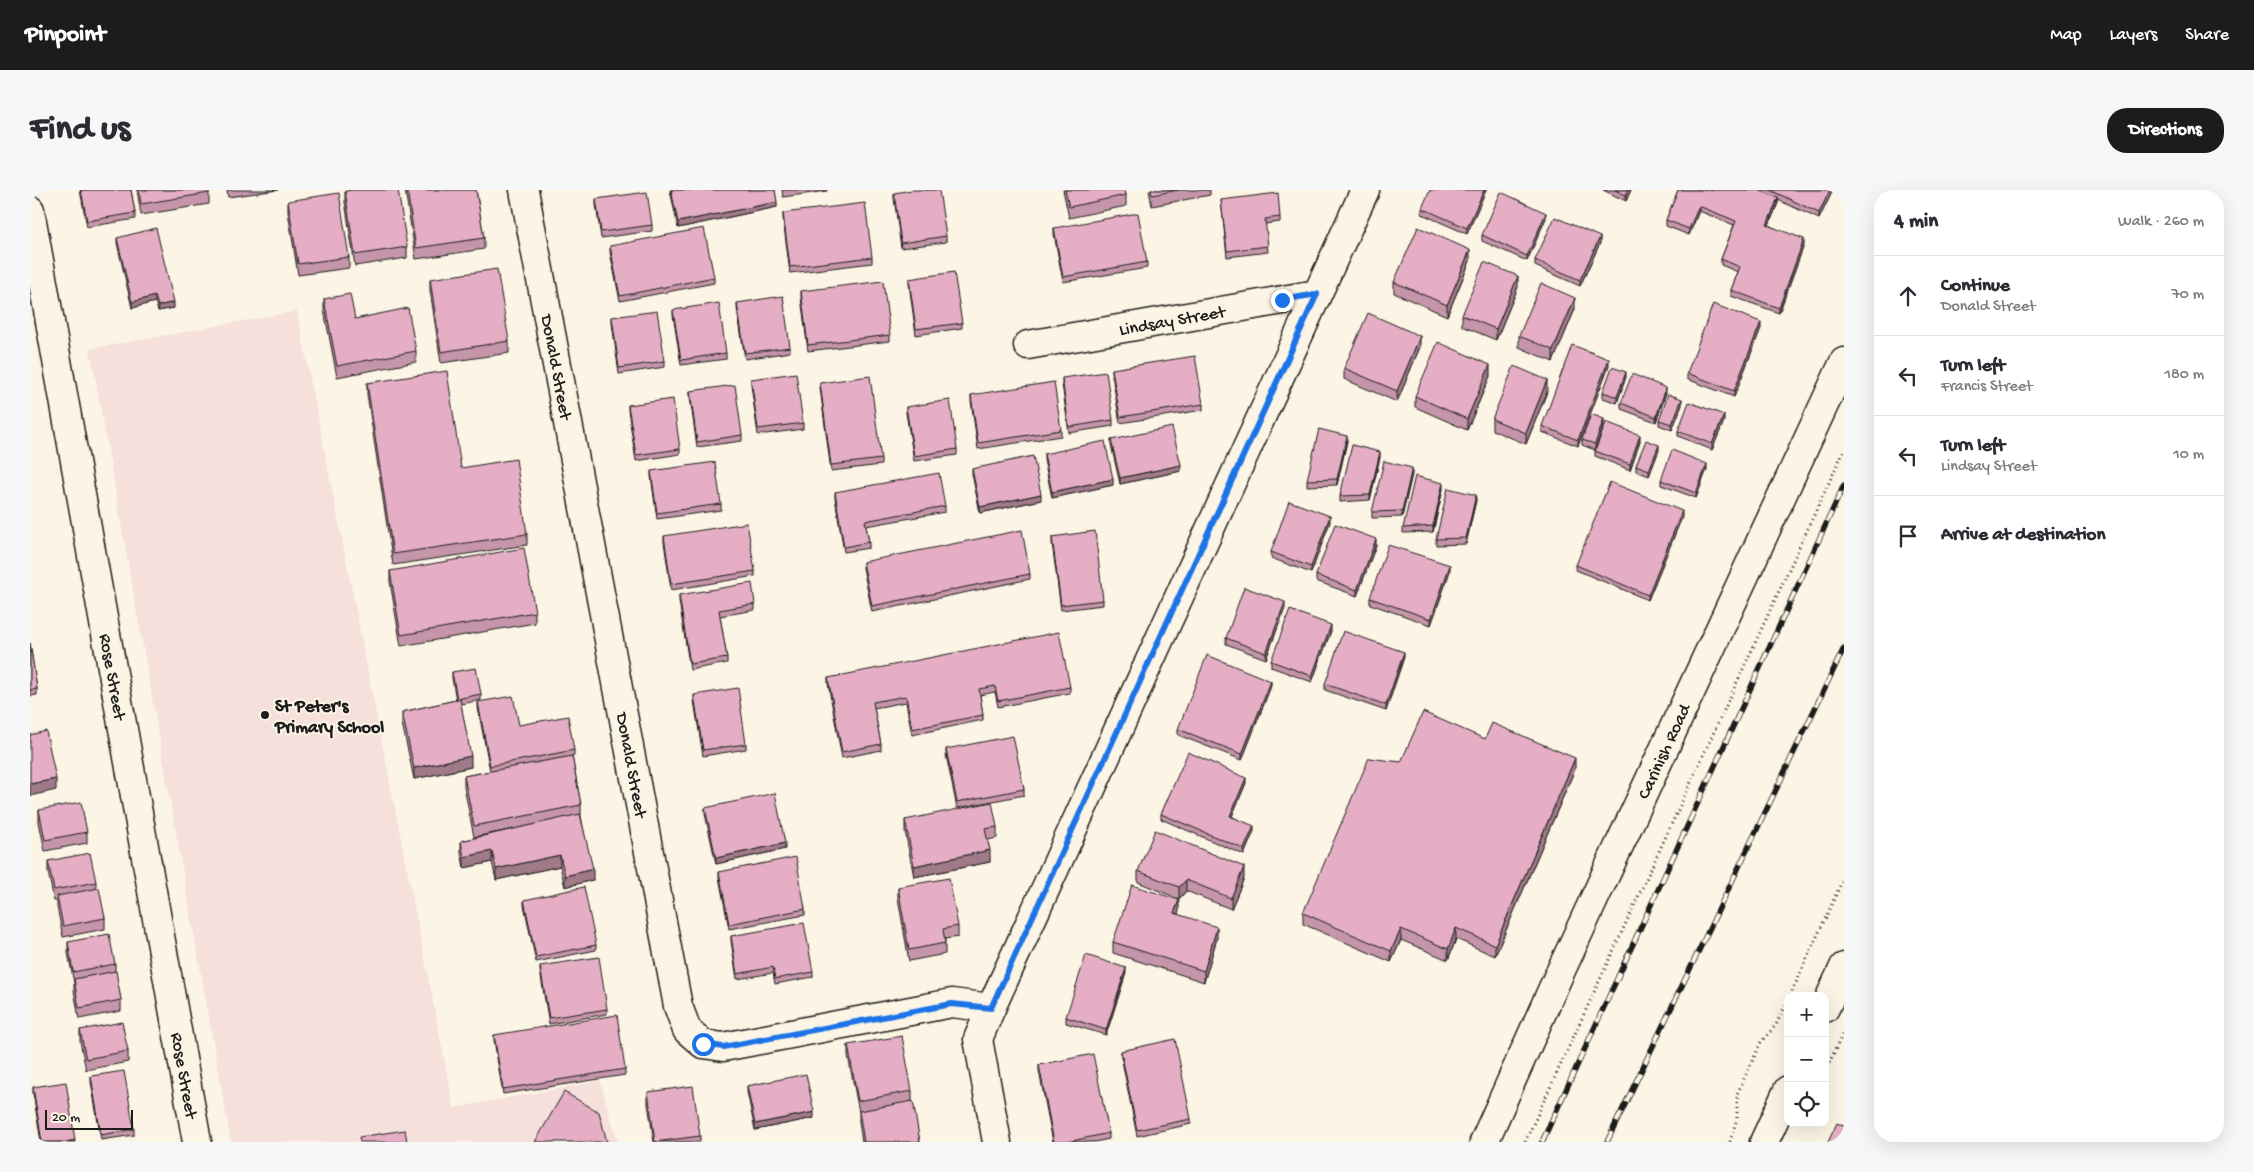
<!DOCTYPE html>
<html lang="en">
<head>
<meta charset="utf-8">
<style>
	:root { --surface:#fff; --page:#f7f7f7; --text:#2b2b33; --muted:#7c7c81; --line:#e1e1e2; --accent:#1c1c1c }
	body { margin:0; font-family:"Gochi Hand",sans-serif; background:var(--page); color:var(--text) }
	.controls { position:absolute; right:15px; bottom:15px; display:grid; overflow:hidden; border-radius:10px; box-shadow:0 5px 20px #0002 }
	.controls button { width:45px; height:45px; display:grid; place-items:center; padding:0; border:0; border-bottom:1px solid var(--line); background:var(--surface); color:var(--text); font:25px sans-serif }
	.scale { position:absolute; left:15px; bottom:12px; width:88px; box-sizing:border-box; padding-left:5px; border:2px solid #1c1c1c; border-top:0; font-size:14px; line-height:18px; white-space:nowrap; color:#1c1c1c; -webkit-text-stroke:4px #fcf5e5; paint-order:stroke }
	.stop { position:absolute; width:15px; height:15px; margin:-11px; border:4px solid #1a73e8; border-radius:50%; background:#fff }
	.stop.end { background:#1a73e8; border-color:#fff; box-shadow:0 1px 5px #0008 }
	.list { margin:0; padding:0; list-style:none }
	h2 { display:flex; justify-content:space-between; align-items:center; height:65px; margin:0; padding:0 20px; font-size:21px }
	h2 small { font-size:16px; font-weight:400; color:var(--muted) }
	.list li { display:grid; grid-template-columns:32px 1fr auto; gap:15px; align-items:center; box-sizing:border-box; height:80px; padding:0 20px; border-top:1px solid var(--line) }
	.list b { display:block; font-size:19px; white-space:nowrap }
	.list p { margin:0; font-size:16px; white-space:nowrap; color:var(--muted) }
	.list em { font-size:16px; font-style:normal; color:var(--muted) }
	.icon { flex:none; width:28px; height:28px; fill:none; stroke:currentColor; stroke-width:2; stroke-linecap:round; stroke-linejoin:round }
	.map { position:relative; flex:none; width:1814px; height:952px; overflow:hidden; border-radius:20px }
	header { display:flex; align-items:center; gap:30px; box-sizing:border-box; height:70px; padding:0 25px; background:var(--accent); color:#fff }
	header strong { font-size:24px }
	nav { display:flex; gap:28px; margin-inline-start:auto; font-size:18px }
	.intro { display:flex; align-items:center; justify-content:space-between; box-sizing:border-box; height:120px; padding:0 30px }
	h1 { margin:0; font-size:35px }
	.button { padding:12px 22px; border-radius:20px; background:var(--accent); color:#fff; font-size:18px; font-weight:700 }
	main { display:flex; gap:30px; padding:0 30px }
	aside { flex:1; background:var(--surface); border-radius:20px; box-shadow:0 5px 20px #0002 }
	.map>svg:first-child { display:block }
	.built { fill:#f5e0db }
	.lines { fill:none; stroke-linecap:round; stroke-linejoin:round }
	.minor-casing { stroke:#1c1c1c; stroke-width:31 }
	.path { stroke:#1c1c1c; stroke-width:3; stroke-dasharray:1 4; stroke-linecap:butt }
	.minor { stroke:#fcf5e5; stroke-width:28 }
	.rail-casing { stroke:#1c1c1c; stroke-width:5.5 }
	.rail { stroke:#fcf5e5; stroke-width:4; stroke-dasharray:11; stroke-linecap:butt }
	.wall { fill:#c596a9; stroke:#1c1c1c }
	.shaded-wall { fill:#a07a89; stroke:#1c1c1c }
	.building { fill:#e5aec4; stroke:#1c1c1c }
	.route { stroke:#1a73e8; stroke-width:6 }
	.poi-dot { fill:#1c1c1c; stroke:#fcf5e5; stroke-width:2 }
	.labels { text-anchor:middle; stroke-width:4; stroke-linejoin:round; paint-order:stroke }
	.street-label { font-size:18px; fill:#1c1c1c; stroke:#fcf5e5 }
	.poi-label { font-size:18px; font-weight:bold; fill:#1c1c1c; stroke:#fcf5e5; text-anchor:start }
</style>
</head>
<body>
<header>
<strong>Pinpoint</strong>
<nav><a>Map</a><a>Layers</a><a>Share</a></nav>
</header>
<div class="intro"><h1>Find us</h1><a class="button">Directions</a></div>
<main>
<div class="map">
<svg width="1814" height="952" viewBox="0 0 1814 952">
	<rect width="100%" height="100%" fill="#fcf5e5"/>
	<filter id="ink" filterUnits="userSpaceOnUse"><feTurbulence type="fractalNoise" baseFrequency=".02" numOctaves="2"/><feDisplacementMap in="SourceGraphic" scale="10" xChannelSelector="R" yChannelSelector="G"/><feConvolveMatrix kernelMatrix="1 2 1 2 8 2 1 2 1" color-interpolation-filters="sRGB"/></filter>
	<g filter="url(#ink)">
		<path class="built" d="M267,121l157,797 146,-27 18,61h-387l-141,-793z"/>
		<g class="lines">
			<defs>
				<g id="minor">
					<path id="s1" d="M494,0l154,816 9,24 16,14 20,3 229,-44 39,5"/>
					<path id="s2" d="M0,20l167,932"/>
					<path id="s3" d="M998,155l289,-51"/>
					<path d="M1795,818l19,-41"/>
					<path d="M967,952l-19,-103 13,-31 374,-818"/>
					<path id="s4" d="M1454,952l73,-163 287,-617"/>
					<path d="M1734,952l24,-52"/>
				</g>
			</defs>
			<use href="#minor" class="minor-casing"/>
			<path class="path" d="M1760,806l54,-119
				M1795,882l19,-41
				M1495,952l319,-692
				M1700,952l7,-24v-24l24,-52 15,-17 12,-25"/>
			<use href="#minor" class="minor"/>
			<defs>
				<path id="rail" d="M1512,952l302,-657
					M1577,952l237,-494"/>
			</defs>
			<use href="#rail" class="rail-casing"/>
			<use href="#rail" class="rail"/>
		</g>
		<path class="wall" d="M50,0h51l4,23v6l-48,8z
			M107,0h72v14l-68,11z
			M197,0h51l-50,7z
			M375,0h71l8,48v11l-68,10z
			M640,0h105l2,17 -99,21z
			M752,0h45v1l-44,6z
			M1033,0h62l1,5v11l-57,12z
			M1119,0h61v5l-58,11z
			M1456,0l-19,44 -45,-20v-6z
			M1573,0h28l-5,11z
			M1648,0h155l-14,29 -41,-19v3l-9,22 35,20 -25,68 -48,-17v-6l7,-18 -17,-7v-6l13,-34 -35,-14 -10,24 -23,-9v-6z
			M315,1l62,56v11l-52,8 -10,-64z
			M864,3l52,43v6l-45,6 -7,-50z
			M566,9l56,26v6l-51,7 -5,-33z
			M1191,10l59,17v5l-15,2 3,28 -41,5z
			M258,11l61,56v11l-51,7 -10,-63z
			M753,23l89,44v6l-82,10 -7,-54z
			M1516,28l-19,43 -45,-20v-6z
			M1024,38l93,34v6l-84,14 -9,-48z
			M87,48l57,70 -16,3 -3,-9 -23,6 -15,-65z
			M1570,53l-20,43 -45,-20v-6z
			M580,56l104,31v6l-94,18 -10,-49z
			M1440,71l-23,55 -53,-23v-11z
			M400,89l79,62v12l-68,10 -11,-73z
			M879,89l53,44v5l-46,7 -7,-51z
			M1488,97l-22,53 -34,-14v-11z
			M771,101l89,44v6l-82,10 -7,-54z
			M294,109l31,20 61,32v11l-79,15 -13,-67z
			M707,113l53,44v5l-45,7 -8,-51z
			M1545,119l-22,53 -34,-15v-11z
			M643,120l53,43v6l-45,6 -8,-50z
			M582,127l53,44v6l-46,7 -7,-51z
			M1731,138l-27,69 -47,-18v-6z
			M1390,157l-23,55 -53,-23v-11z
			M1579,175l-31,81 -36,-14v-6z
			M1082,179l91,35v6l-83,13 -8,-48z
			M1460,186l-23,54 -52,-23v-11z
			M1596,187l-9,26 -14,-5v-6z
			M1032,188l51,42v6l-44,7 -7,-49z
			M721,189l52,44v6l-45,6 -7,-50z
			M337,193l94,85 66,66v11l-134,20 -26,-171z
			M790,193l61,76v6l-50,6 -11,-83z
			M660,201l52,44v6l-45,6 -7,-50z
			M1517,202l-21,52 -34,-14v-11z
			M1636,203l-10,29 -35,-13v-6z
			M941,205l90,35v6l-83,13 -7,-48z
			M598,215l52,44v5l-44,7 -8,-51z
			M1652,215l-10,25 -13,-5v-5z
			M876,217l51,42v6l-43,6 -8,-48z
			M1694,231l-12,29 -34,-14v-5z
			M1574,235l-6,18 42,-2 -10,29 -35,-14v-6l-13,-5v-5z
			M1081,250l70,31 -61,13 -9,-39z
			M1317,251l-10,44 -30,1v-6z
			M1629,260l-10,26 -13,-5v-6z
			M1014,264l69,31 -61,13 -8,-39z
			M1350,267l-10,43 -30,2v-6z
			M942,279l69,31 -61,13 -8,-39z
			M1677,279l-11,29 -35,-13v-5z
			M621,281l70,33v6l-64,9 -6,-43z
			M1382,284l-10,43 -30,1v-6z
			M1413,299l-10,43 -30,1v-5z
			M805,302l110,14v6l-79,14 3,16v6l-25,4 -9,-54z
			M1446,310l-10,44 -30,1v-6z
			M1652,327l-34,83 -72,-30v-5z
			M1300,332l-19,51 -40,-15v-6z
			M634,346l91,35v5l-84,14 -7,-48z
			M1022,347l51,63v5l-42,5 -9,-67z
			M1346,355l-19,51 -41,-15v-6z
			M833,372l167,12v5l-158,33 -9,-44z
			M360,381l145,41v11l-134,23 -11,-64z
			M1420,381l-19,54 -61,-21v-6z
			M649,405l76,9v6l-35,6 7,42v5l-37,7 -11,-69z
			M1255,418l-19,51 -40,-15v-6z
			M1301,441l-19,51 -41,-15v-6z
			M0,453l7,46v6l-7,1z
			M1374,467l-18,54 -61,-21v-6z
			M422,482l29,22v6l-20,4 10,63 -57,12 -12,-56v-11l54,-12 -4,-22z
			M798,488l242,9v6l-72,14 -3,-15 -15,3 3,20v5l-71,15 -6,-33 -32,6 7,36v6l-39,8 -14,-74z
			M1241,496l-29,74 -64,-25v-6z
			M664,505l52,49v5l-43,7 -9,-55z
			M448,512l41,23 55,25v5l-2,1 9,49v11l12,64 -28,7 -5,-21 -64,14 -4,-18 -28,6 -3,-16v-11l53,-12 -40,8 -10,-50v-11l26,-5 -12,-63z
			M1455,549l90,30 -80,187 -39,-17 -8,21 -47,-20 -10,22 -88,-38v-11l98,-151z
			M916,559l78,40v6l-67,13 -11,-53z
			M1216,593l-14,33 22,15 -10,24 -83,-36v-5z
			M675,618l80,41 -69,15 -11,-50z
			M9,620l48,22v11l-42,8 -6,-29z
			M875,630l92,7v11l-9,2 2,22 -76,15 -9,-46z
			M18,671l48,21v7l9,29v11l-42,8 -6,-30v-6h-3l-6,-29z
			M1108,681l106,7 -13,31 -45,-18 -7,8 -41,-17z
			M689,682l86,37v6l-76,14 -10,-52z
			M868,697l60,39v11l-13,2v15l-36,7 -11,-63z
			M494,710l72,45v5l-60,12 -12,-57z
			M1149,721l-2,3 40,24 -13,44 -91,-29v-11z
			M701,746l82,36v5l-38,7 -2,-11 -36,6 -6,-38z
			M38,752l47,22v7l6,29v11l-42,8 -5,-29v-7l-6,-30z
			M510,776l67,43v5l-58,10 -9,-53z
			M1096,783l-20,62 -40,-12v-6z
			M50,840l48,21v11l-42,8 -6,-29z
			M464,845l131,34v6l-122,19 -9,-54z
			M818,855l64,46v11l8,40h-58l-3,-20v-10l-11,-56z
			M1091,861l70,68v5l-54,12 -16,-80z
			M1009,875l70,68v6l-14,3h-42l-14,-71z
			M61,886l43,53v6l-33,5 -10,-58z
			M717,896l67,32 -59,12 -8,-38z
			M3,897l42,53v2h-34l-8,-49z
			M618,902l52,44v6h-46l-6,-38z"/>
		<path class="shaded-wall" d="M1454,0h2l-19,44v-6z
			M1598,0h3l-5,11v-6z
			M1800,0h3l-14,29v-6z
			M1748,8v5l-11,27v-5z
			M747,12v5l-99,21v-6z
			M1669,16v5l-10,24v-6z
			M1516,23v5l-19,43v-5z
			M1570,47v6l-20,43v-6z
			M1774,49v6l-25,68v-5z
			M1440,60v11l-23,55v-11z
			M1488,86v11l-22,53v-11z
			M125,106v6l-23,6v-6z
			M1545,108v11l-22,53v-12z
			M144,112v6l-16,3v-5z
			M1731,132v6l-27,69v-6z
			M1390,146v11l-23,55v-11z
			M1579,169v6l-31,81v-6z
			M1460,175v11l-23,54v-11z
			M1596,182v5l-9,26v-6z
			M1517,190v12l-21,52v-11z
			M1636,198v5l-10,29v-5z
			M1652,209v6l-10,25v-6z
			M1694,225v6l-12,29v-6z
			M1574,229v6l-9,25v-6z
			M1610,245v6l-10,29v-6z
			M1317,246v5l-10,44v-6z
			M1629,255v5l-10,26v-6z
			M1350,262v5l-10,43v-5z
			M1677,274v5l-11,29v-5z
			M1151,275v6l-61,13v-6z
			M1382,278v6l-10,43v-6z
			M1083,289v6l-61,13v-6z
			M1413,293v6l-10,43v-6z
			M1011,304v6l-61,13v-6z
			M1446,305v5l-10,44v-6z
			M1652,321v6l-34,83v-5z
			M1300,326v6l-19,51v-6z
			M1346,349v6l-19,51v-6z
			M1420,375v6l-19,54v-6z
			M1255,412v6l-19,51v-6z
			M1301,435v6l-19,51v-6z
			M1374,462v5l-18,54v-6z
			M1241,491v5l-29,74v-6z
			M441,566v11l-57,12v-11z
			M1545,568v11l-80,187v-11z
			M1216,588v5l-16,38v-5z
			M26,589v11l-26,6v-12z
			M1224,636v5l-10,24v-6z
			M755,653v6l-69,15v-6z
			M960,660v12l-76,15v-11z
			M462,661v11l-28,6v-11z
			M530,665v11l-64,14v-11z
			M1214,677v11l-13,31v-11z
			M563,679v11l-28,7v-11z
			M1156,690v11l-7,8v-12z
			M1149,710v11l-5,13v-11z
			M1187,737v11l-13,44v-11z
			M1426,738v11l-8,21v-11z
			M1371,739v11l-10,22v-11z
			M1096,778v5l-20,62v-5z
			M784,922v6l-59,12v-6z"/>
		<path class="building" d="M51,0h50l4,23 -48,8z
			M109,0h70v3l-68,11z
			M322,0h46l9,57 -52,8 -10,-64z
			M377,0h69l8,48 -68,10z
			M641,0h104l2,12 -99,20z
			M882,0h27l7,46 -45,7 -7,-50z
			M1035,0h60l1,5 -57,12z
			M1121,0h27l-26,5z
			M1400,0h54l-17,38 -45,-20z
			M1585,0h13l-2,5z
			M1648,0h80l20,8 -11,27 37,14 -25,69 -48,-18 9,-23 -19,-8 15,-38 -37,-15 -10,23 -23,-9z
			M1740,0h60l-11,23z
			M617,2l5,33 -51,7 -5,-33z
			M1471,2l45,21 -19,43 -45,-21z
			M309,3l10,64 -51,7 -10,-63z
			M1248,3l2,24 -15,2 3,27 -41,5 -6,-51z
			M835,13l7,54 -82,10 -7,-54z
			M1108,23l9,49 -84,15 -9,-49z
			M1525,27l45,20 -20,43 -45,-20z
			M1388,37l52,23 -23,55 -53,-23z
			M126,38l18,74 -16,4 -3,-10 -23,6 -15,-64z
			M674,38l10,49 -94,19 -10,-50z
			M1454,72l34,14 -22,53 -34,-14z
			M467,79l12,72 -68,11 -11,-73z
			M924,82l8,51 -46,6 -7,-50z
			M853,91l7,54 -82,10 -7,-54z
			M1511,93l34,15 -22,52 -34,-14z
			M320,104l5,25 53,-11 8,43 -79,15 -13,-67z
			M753,106l7,51 -45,6 -8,-50z
			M689,113l7,50 -45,7 -8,-50z
			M1683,114l48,18 -27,69 -47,-18z
			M627,121l8,50 -46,7 -7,-51z
			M1338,123l52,23 -23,55 -53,-23z
			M1408,152l52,23 -23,54 -52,-23z
			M1542,155l37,14 -31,81 -36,-14z
			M1165,166l8,48 -83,13 -8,-48z
			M1484,176l33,14 -21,53 -34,-14z
			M1582,177l14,5 -9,25 -14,-5z
			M417,181l14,97 55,-9 11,75 -134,20 -26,-171z
			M1076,182l7,48 -44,7 -7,-49z
			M766,183l7,50 -45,6 -7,-50z
			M1602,184l34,14 -10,29 -35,-14z
			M840,186l11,83 -50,6 -11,-82z
			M1024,192l7,48 -83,13 -7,-48z
			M705,195l7,50 -45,7 -7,-51z
			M1638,204l14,5 -10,25 -13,-4z
			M643,209l7,50 -44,6 -8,-50z
			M920,210l7,49 -43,7 -8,-49z
			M1659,212l35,13 -12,29 -34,-13z
			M1561,224l13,5 -9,25 -13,-4z
			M1576,232l34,13 -10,29 -35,-13z
			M1142,237l9,38 -61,13 -9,-38z
			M1289,239l28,7 -10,43 -30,1z
			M1616,250l13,5 -10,25 -13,-5z
			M1075,251l8,38 -61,13 -8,-38z
			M1322,255l28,7 -10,43 -30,1z
			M1642,260l35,14 -11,29 -35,-13z
			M1003,266l8,38 -61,13 -8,-38z
			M1354,271l28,7 -10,43 -30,1z
			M685,272l6,42 -64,9 -6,-42z
			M909,283l6,33 -80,15 4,21 -25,5 -9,-55z
			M1385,286l28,7 -10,43 -30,2z
			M1580,292l72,29 -34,84 -72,-30z
			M1418,298l28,7 -10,43 -30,1z
			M1259,311l41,15 -19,51 -40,-15z
			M717,333l8,48 -84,13 -7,-48z
			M1305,334l41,15 -19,51 -41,-15z
			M992,340l8,44 -158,32 -9,-44z
			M1065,341l8,69 -42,5 -9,-68z
			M1358,355l62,20 -19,54 -61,-21z
			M494,358l11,64 -134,23 -11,-64z
			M722,393l3,21 -36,6 8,48 -37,6 -11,-69z
			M1214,397l41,15 -19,51 -40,-15z
			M1260,420l41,15 -19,51 -41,-15z
			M1313,441l61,21 -18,53 -61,-21z
			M1029,442l11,55 -72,14 -3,-15 -16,3 4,26 -71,14 -6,-33 -33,6 8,42 -39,8 -14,-74z
			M0,453l7,46 -7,1z
			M1177,465l64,26 -29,73 -64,-25z
			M446,478l5,26 -24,5 -5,-27z
			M708,498l8,56 -43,6 -9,-55z
			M483,506l6,29 49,-9 6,34 -84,16 -12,-64z
			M430,509l11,57 -57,12 -12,-56z
			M1393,522l62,27 7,-16 83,35 -80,187 -39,-17 -8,21 -47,-20 -10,22 -88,-38 66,-155 32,4z
			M16,541l10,48 -26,5v-49z
			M983,546l11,53 -67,13 -11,-53z
			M1158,562l58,26 -16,38 24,10 -10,23 -83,-35z
			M542,566l9,49 -107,21 -10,-50z
			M745,603l10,50 -69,15 -11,-50z
			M51,612l6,30 -42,8 -6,-30z
			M962,612l5,25 -12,2 5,21 -76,16 -9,-46z
			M550,624l13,55 -28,7 -5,-21 -64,14 -4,-18 -28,6 -3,-16z
			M1125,640l89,37 -13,31 -45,-18 -7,7 -41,-16z
			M60,663l6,29 -42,8 -6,-29z
			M766,667l9,52 -76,15 -10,-52z
			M919,688l9,48 -15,3 2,14 -36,7 -11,-63z
			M1102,695l47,15 -5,13 43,14 -13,44 -91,-29z
			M554,697l12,58 -60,12 -12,-57z
			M69,698l6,30 -42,8 -6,-30z
			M774,733l9,49 -38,7 -2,-12 -36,7 -6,-38z
			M79,744l6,30 -42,8 -5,-30z
			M1056,765l40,13 -20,62 -40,-13z
			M569,767l8,52 -58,9 -9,-52z
			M86,781l5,29 -42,8 -5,-29z
			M587,825l8,54 -122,20 -9,-54z
			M92,832l6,29 -42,8 -6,-29z
			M872,846l10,55 -54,10 -10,-56z
			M1145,849l16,80 -54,11 -16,-79z
			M1063,864l16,79 -42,9h-13l-15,-77z
			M94,881l10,58 -33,6 -10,-59z
			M776,884l8,38 -59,12 -8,-38z
			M36,892l9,58 -10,2h-23l-9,-55z
			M663,896l7,50 -45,6 -7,-50z
			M534,902l35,20 8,30h-72z
			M883,911l7,41h-56l-5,-31z
			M1807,933l7,3v16h-16z
			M375,940l2,12h-47l-1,-5z"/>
	</g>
	<g class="lines" filter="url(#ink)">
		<path class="route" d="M673,854l20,3 229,-43 39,4 326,-714 -35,6"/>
	</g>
	<circle class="poi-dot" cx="235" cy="525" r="5"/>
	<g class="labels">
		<g class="street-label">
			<text dy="6" stroke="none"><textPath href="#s3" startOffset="146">Lindsay Street</textPath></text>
			<text dy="6" stroke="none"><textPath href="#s1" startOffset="180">Donald Street</textPath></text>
			<text dy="6" stroke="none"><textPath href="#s2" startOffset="474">Rose Street</textPath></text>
			<text dy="6" stroke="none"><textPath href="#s4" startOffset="430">Carinish Road</textPath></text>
			<text dy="6" stroke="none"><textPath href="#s1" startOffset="585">Donald Street</textPath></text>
			<text dy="6" stroke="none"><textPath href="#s2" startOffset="879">Rose Street</textPath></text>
		</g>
		<g class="poi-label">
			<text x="245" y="521">St Peter's<tspan x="245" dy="21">Primary School</tspan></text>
		</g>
	</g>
</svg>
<div class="controls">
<button>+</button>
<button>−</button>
<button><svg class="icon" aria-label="locate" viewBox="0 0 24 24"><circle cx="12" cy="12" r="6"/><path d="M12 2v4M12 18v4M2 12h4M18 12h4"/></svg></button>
</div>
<div class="scale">20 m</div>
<div class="stop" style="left:673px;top:854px"></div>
<div class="stop end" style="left:1252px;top:110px"></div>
</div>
<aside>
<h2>4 min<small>Walk · 260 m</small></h2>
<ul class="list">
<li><svg class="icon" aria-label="ahead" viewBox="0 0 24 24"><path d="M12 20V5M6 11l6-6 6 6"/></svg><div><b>Continue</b><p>Donald Street</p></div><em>70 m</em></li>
<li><svg class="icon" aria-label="left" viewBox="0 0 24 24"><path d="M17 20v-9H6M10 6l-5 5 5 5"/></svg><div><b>Turn left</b><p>Francis Street</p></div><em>180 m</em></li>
<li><svg class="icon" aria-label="left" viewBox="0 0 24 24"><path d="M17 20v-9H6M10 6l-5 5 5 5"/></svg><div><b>Turn left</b><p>Lindsay Street</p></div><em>10 m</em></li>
<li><svg class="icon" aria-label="arrive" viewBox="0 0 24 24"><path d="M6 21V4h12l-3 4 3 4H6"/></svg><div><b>Arrive at destination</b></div></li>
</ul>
</aside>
</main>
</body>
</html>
